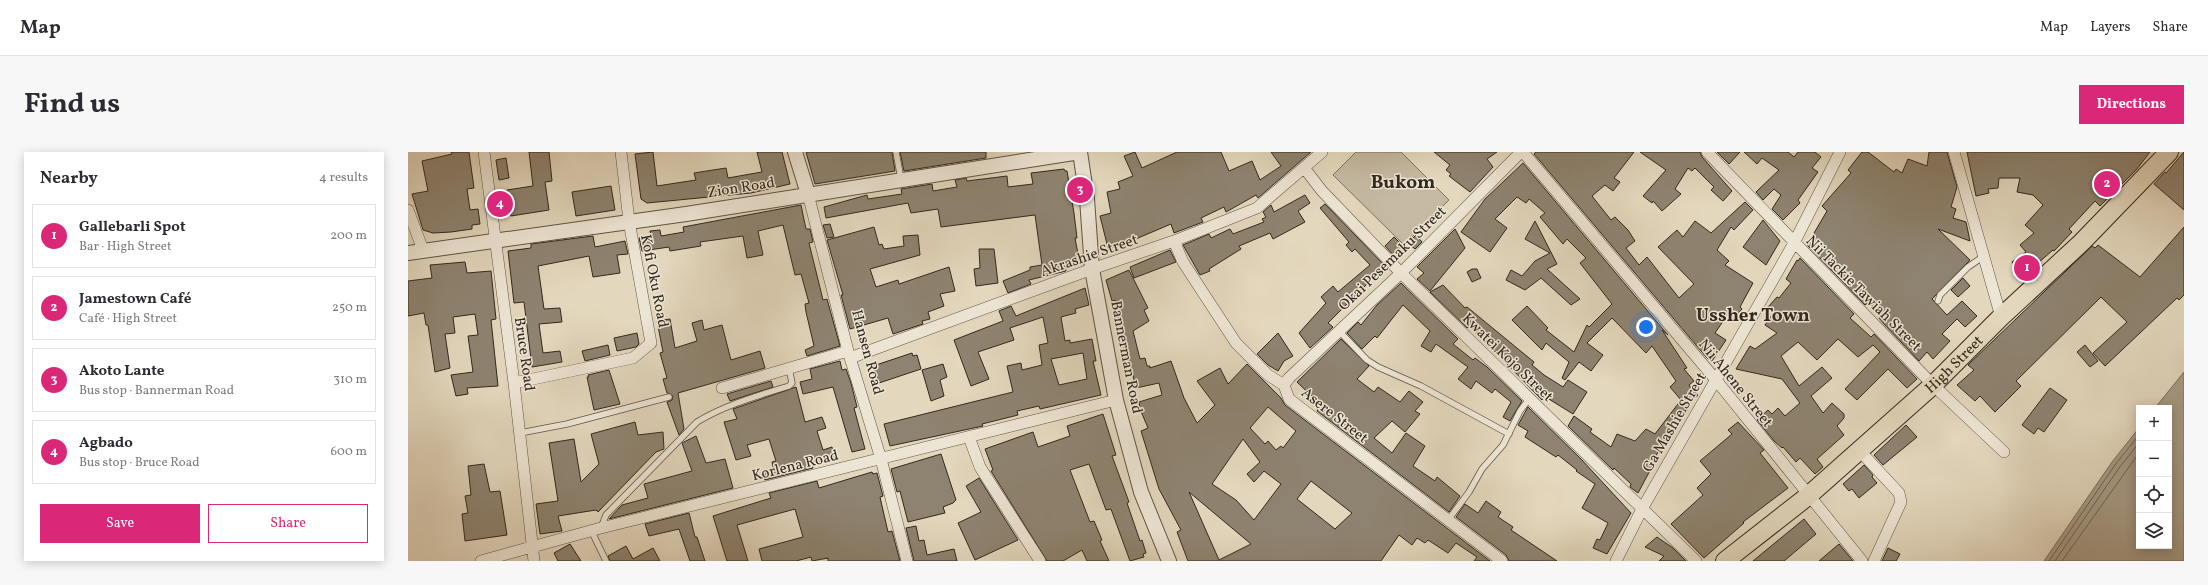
<!DOCTYPE html>
<html lang="en">
<head>
<meta charset="utf-8">
<style>
	:root { --surface:#fff; --page:#f7f7f7; --text:#2b2b33; --muted:#7c7c81; --line:#e1e1e2; --accent:#db2777 }
	body { margin:0; font-family:Vollkorn,serif; background:var(--page); color:var(--text) }
	.controls { position:absolute; right:12px; bottom:12px; display:grid; overflow:hidden; border-radius:0px; box-shadow:0 2px 10px #0003 }
	.controls button { width:36px; height:36px; display:grid; place-items:center; padding:0; border:0; border-bottom:1px solid var(--line); background:var(--surface); color:var(--text); font:20px sans-serif }
	.you { position:absolute; left:1238px; top:175px; width:14px; height:14px; margin:-10px; border:3px solid #fff; border-radius:50%; background:#1a73e8; box-shadow:0 0 0 6px #1a73e833 }
	.badge { display:grid; place-items:center; width:26px; height:26px; border-radius:50%; background:var(--accent); color:#fff; font-size:13px; font-weight:700 }
	.pin { position:absolute; translate:-50% -50%; border:2px solid #fff; box-shadow:0 1px 4px #0006 }
	.list { margin:0; padding:0; list-style:none }
	h2 { display:flex; justify-content:space-between; align-items:center; height:52px; margin:0; padding:0 16px; font-size:17px }
	h2 small { font-size:13px; font-weight:400; color:var(--muted) }
	.list li { display:grid; grid-template-columns:26px 1fr auto; gap:12px; align-items:center; box-sizing:border-box; height:64px; margin:0 8px 8px; padding:0 8px; border:1px solid var(--line); border-radius:0px }
	.list b { display:block; font-size:15px; white-space:nowrap }
	.list p { margin:0; font-size:13px; white-space:nowrap; color:var(--muted) }
	.list em { font-size:13px; font-style:normal; color:var(--muted) }
	.actions { display:flex; gap:8px; padding:12px 16px }
	.actions a { flex:1; padding:9px 0; border:1px solid var(--accent); border-radius:0px; text-align:center; font-size:14px; color:var(--accent) }
	.actions .main { background:var(--accent); color:#fff }
	.icon { flex:none; width:22px; height:22px; fill:none; stroke:currentColor; stroke-width:2; stroke-linecap:round; stroke-linejoin:round }
	.map { position:relative; flex:none; width:1776px; height:409px; overflow:hidden; border-radius:0px }
	header { display:flex; align-items:center; gap:24px; box-sizing:border-box; height:56px; padding:0 20px; background:var(--surface); border-bottom:1px solid var(--line) }
	header strong { font-size:19px }
	nav { display:flex; gap:22px; margin-inline-start:auto; font-size:14px }
	.intro { display:flex; align-items:center; justify-content:space-between; box-sizing:border-box; height:96px; padding:0 24px }
	h1 { margin:0; font-size:28px }
	.button { padding:10px 18px; border-radius:0px; background:var(--accent); color:#fff; font-size:14px; font-weight:700 }
	main { display:flex; gap:24px; padding:0 24px }
	aside { flex:1; background:var(--surface); border-radius:0px; box-shadow:0 2px 10px #0003 }
	.map>svg:first-child { display:block }
	.green { fill:#c5b9a2; stroke:#7c7160 }
	.water { fill:#a79c87; stroke:#786e5d }
	.lines { fill:none; stroke-linecap:round; stroke-linejoin:round }
	.shore { stroke:#6c6252; stroke-width:1 }
	.building { fill:#8e8370; stroke:#32291d; fill-rule:evenodd }
	.service-casing { stroke:#5e5445; stroke-width:7 }
	.minor-casing { stroke:#5e5445; stroke-width:12 }
	.tertiary-casing { stroke:#5e5445; stroke-width:16 }
	.primary-casing { stroke:#32291d; stroke-width:20 }
	.service { stroke:#ede5d4; stroke-width:5.5 }
	.minor { stroke:#ede5d4; stroke-width:11 }
	.tertiary { stroke:#ede5d4; stroke-width:14 }
	.primary { stroke:#e3d7bd; stroke-width:18 }
	.labels { text-anchor:middle; stroke-width:3; stroke-linejoin:round; paint-order:stroke }
	.street-label { font-size:15px; fill:#32291d; stroke:#ede5d4 }
	.district-label { font-size:19px; font-weight:bold; fill:#32291d; stroke:#ede5d4 }
</style>
</head>
<body>
<header>
<strong>Map</strong>
<nav><a>Map</a><a>Layers</a><a>Share</a></nav>
</header>
<div class="intro"><h1>Find us</h1><a class="button">Directions</a></div>
<main>
<aside>
<h2>Nearby<small>4 results</small></h2>
<ul class="list">
<li><span class="badge">1</span><div><b>Gallebarli Spot</b><p>Bar · High Street</p></div><em>200 m</em></li>
<li><span class="badge">2</span><div><b>Jamestown Café</b><p>Café · High Street</p></div><em>250 m</em></li>
<li><span class="badge">3</span><div><b>Akoto Lante</b><p>Bus stop · Bannerman Road</p></div><em>310 m</em></li>
<li><span class="badge">4</span><div><b>Agbado</b><p>Bus stop · Bruce Road</p></div><em>600 m</em></li>
</ul>
<div class="actions"><a class="main">Save</a><a>Share</a></div>
</aside>
<div class="map">
<svg width="1776" height="409" viewBox="0 0 1776 409">
	<rect width="100%" height="100%" fill="#e3d7bd"/>
	<filter id="stains"><feTurbulence type="fractalNoise" baseFrequency=".005" numOctaves="4"/><feColorMatrix values="0 0 0 0 .2 0 0 0 0 .09 0 0 0 0 .02 0 0 0 .5 -.17"/></filter>
	<radialGradient id="worn" r=".72"><stop offset=".6" stop-color="#630" stop-opacity="0"/><stop offset="1" stop-color="#630" stop-opacity=".3"/></radialGradient>
	<path class="green" d="M948,0h45l48,48 -45,45 -71,-70z"/>
	<path class="water" d="M1776,220v189h-140l68,-99 27,-34v118h30v-138h-14z"/>
	<g class="lines">
		<path class="shore" d="M1641,409l66,-96 24,-30
			M1647,409l64,-93 20,-25
			M1654,409l77,-108"/>
	</g>
	<path class="building" d="M43,0h18l5,36 -7,1 3,21 8,-1 2,15 -8,1v4l-21,3 -18,1 -10,-3 -11,-36 16,-3 -6,-30 30,-7z
		M121,0h20l3,29 -7,1 4,28 -38,6 -4,-26 26,-4z
		M245,0l4,34 39,-6 -2,-7 32,-5 2,10 34,-6 -5,-20h25l8,32 -39,9 -104,10 -6,-4 -6,-45z
		M398,0h86l3,19 -80,13z
		M492,0h86v6l-82,13z
		M727,0l7,16 35,-16h44l8,19 23,-10 8,19 21,-14 -10,-14h40l-53,46 -2,-3 -30,17 -2,-5 -23,11 2,4 -29,11 -3,-9 -47,20 -16,4 -8,-32 11,-3 -4,-21 13,-3 -2,-7 15,-6 -9,-20z
		M1026,0h63l-10,7 6,8 -23,25 -21,-16 2,-2 -5,-4 4,-5z
		M1128,0h98l-20,26 6,4 -7,9 -8,-6 -13,11 19,24 4,-3 13,13 7,11 -9,7 13,17 8,-8 32,41 15,-14 -36,-37 19,-17 6,7 12,-16 16,12 34,-31 8,8 -19,20 -3,-3 -14,23 12,11 -4,4 28,18 -13,24 2,2 -9,10 -5,-5 -13,19 11,7 -14,21 -5,-3 -173,-204z
		M1232,0h60l2,5 30,34 -9,10 -12,-11 3,-3 -19,-19 -3,3 -4,-3 -13,21 6,5 -19,17 -9,-10 -1,2 -9,-7 23,-26z
		M1309,0h23l-11,12z
		M1336,0h44l6,5 4,-5h17l6,5 -9,11 6,4 -20,28 2,3 -17,17 -11,-11 9,-14 -7,-6 -11,11 -7,-8 23,-22 -17,-12 -5,6z
		M1454,0h6l26,20 2,-3 6,4 6,-14 19,7 2,-14h18l10,35 -6,20 5,2 -3,9 13,4 4,19 -32,-12 32,31 -38,39 15,16 15,-14 15,15 -12,11 -8,-8 -15,15 8,7 -17,18 -6,-7 -8,9 -35,-37 -5,-6 2,-2 -13,-13 -3,2 -58,-60 20,-34 -5,-5 29,-33 -3,-3z
		M1559,0h183l-13,17 -37,37 -5,-5 -26,28 3,3 -18,19 -1,-1 -30,26 -11,-14 14,-10 -6,-7 14,-12 -9,-8 18,-20 -10,-10 -16,-3 3,-14h-21l-1,10 -10,1 1,4 -13,3z
		M1776,0v58l-30,-26 11,-12 1,1z
		M98,6l3,20 -10,2 -3,-20z
		M1115,11l145,172 -6,-5 25,38 -3,1 10,12 -5,4 2,3 3,-4 4,2 -3,6 3,3 -7,6 -22,41 -3,-3 -15,25 2,1 -15,28 -8,-6 1,-3 -17,-16 -1,2 -45,-44 6,-10 18,13 -2,3 21,15 6,-13 18,7 11,-12 9,5 26,-34 -11,-13 6,-6 -24,-35 -6,7 -34,-35 -25,25 16,12 -12,16 -12,-9 -14,18 -3,-2 7,-16 -23,-19 -4,7 -30,-30 15,-14 21,22 -2,2 28,22 13,-27 2,2 23,-23 -32,-41 6,-5 -19,-19 -4,5 -23,-27 5,-4 -16,-14 -3,4 -9,-6 -22,22 12,9 -17,24 -29,-20 24,-33z
		M656,17l1,2h2l7,42 3,25h-2l4,21 -15,2 2,10 -37,9 2,4 -23,9 -5,-12 27,-11v-3l12,-2 -7,-50 -94,12 -3,-18 -27,4 -3,-10 -82,15 -2,-11 43,-12 1,4 34,-5 -1,-5 31,-5 1,7 24,-4 -2,-7 11,-2 1,3 40,-5 1,11 25,-3 -2,-11z
		M203,34l4,24 -39,6 -4,-24z
		M897,43l5,8 -12,8 7,11 -32,17 -3,-6 -31,13 2,3 -32,20 1,2 -10,4 -17,-30 26,-11 2,4 19,-9 3,5 31,-12 -2,-3 4,-2 -3,-5 8,-7 3,7z
		M917,52l60,62 -57,57 5,4 -23,21 -11,-15 27,-30 -5,-6 12,-11 5,6 32,-27 -15,-16 -3,3 -6,-7 3,-3 -29,-34z
		M393,53l5,24h4l3,13 -4,1 14,57 4,-1 13,47 -33,10 -2,-6 9,-4 -8,-34 -1,-8 4,-1 -8,-29 -6,1 -12,-50 -25,6 5,24 -16,3 -4,-22 -43,6 1,4 -31,5 -1,-4 -27,4 -3,-13 12,-2 -1,-5 10,-1 1,6 23,-4 -1,-5z
		M1355,68l17,21 -14,24 -23,-18z
		M1127,69l22,43 -10,5 33,30 -9,6 -30,-27 -16,12 -19,-10 5,-10 11,6 13,-15 15,-8 -25,-14z
		M422,72l4,13 -7,1 -4,-13z
		M466,75l5,18 3,-1 2,5 20,-3 -1,-10 15,-1 2,20 -50,14 6,18 22,-7 1,4 50,-17 6,24 -15,3 4,12 -16,6 2,7 -8,2 1,3 -30,10 -5,-16 -38,11 -9,-34h2l-16,-55z
		M1776,75v68l-5,5 -2,-2 -72,68 -12,-13 34,-31 -26,-25 -85,84 5,5 -26,26 -15,-16 -5,5 -18,-16 17,-15 -6,-5 124,-119 3,2 3,-3 42,32z
		M1047,77l10,19 -35,43 -13,-12 7,-6 -7,-6z
		M1008,83l6,7 -7,7 -7,-6z
		M185,84l2,11 30,-6 3,13 -11,1 3,18 -27,4 -4,-21 -51,10 6,43 16,-1 2,14 -23,2 4,29 17,-2 2,11 -30,5 -8,-65 -10,1 -6,-52 23,-3v-4z
		M986,85l12,12 -10,9 -11,-12z
		M571,97h15l4,34 -22,3 -2,-17 6,-1z
		M762,98l6,12 -42,16 -4,-11z
		M1392,106l54,56 -4,4 21,19 3,-3 43,45 -10,9 -19,-19 -31,31 -12,-11 35,-37 -7,-7 -15,12 -20,-18 -21,21 -19,-18 -17,14 18,30 23,-19 10,11 -21,18 12,17 9,-10 12,11v4l-7,8 7,9 -27,24 6,8 -8,7 -15,-16 -4,4 -13,-15 -1,1 -8,-7 -17,-21 11,-10 4,4 6,-6 7,8 15,-13 -18,-24 -46,-10 14,-23 5,3 22,-16 -12,-8 9,-13 -6,-5 9,-10 2,1 12,-15 -5,-4 11,-19 1,1z
		M57,110l2,11 24,-2 5,48 -5,1 7,66 -31,2 1,6 -12,2 -5,-21 22,-3 -5,-36 10,-1 -3,-21 -22,3 2,16 -10,1 5,34 -15,4 -7,-47h-2l-2,-12 -16,3v-35l24,-3 -2,-13z
		M1064,117h5l4,9 -9,4 -5,-10z
		M721,118l19,38 -4,2 5,11 -16,10 7,28 5,-1 2,8h3v2l21,-7 13,37 13,25 18,-18 -18,-24 23,-13 8,16 19,-20 34,34 4,7 205,156h-16l3,-4 -21,-14 -8,10 -20,-13 -3,3 -8,-5 -5,7 -13,-10 -18,26h-193l-11,-29 4,-2 -22,-41 -18,-58 7,-3 -8,-19 -1,-7 23,-7 -3,-12 -23,5 -7,-29 -3,1 -11,-60 -3,1 -6,-21zM860,255l28,24 -13,17 -2,-2 -5,4 -8,-9 -3,3 -15,-16zM835,287l17,23 -13,12 7,8 10,-11 17,13 -27,36 -18,-20 -24,-16zM903,329l41,32 -17,16 -38,-30zM781,340l62,52 -32,16z
		M1555,126l7,8 -12,11 -7,-7z
		M993,131l57,56 -5,5 20,16 2,-2 12,9 35,34 -12,20 -7,-4 8,-15 -16,-13 -3,4 -16,-12 -5,8 -13,-10 10,-12 -32,-23 -5,8 -10,-6 9,-15 -27,-26 -26,33 -2,-2 -13,13 -15,-16 11,-11 3,3 16,-20z
		M1035,133l22,23 2,-1 67,55 -2,3 12,10 19,12 5,-7 19,12 -14,22 -29,-18 -2,4 -72,-74 -3,2 -37,-36z
		M677,136l4,17 -14,4 1,4 -15,4 4,24 5,-1v3l22,-4 4,22h-3l8,34 -61,14 -1,-3 -22,5 1,4 -36,9 1,2 -93,20 -6,-22 129,-32 -6,-26 14,-3 1,7 20,-5 -3,-20 9,-2 -5,-26 -33,11 4,12 -36,12 11,27 -18,7 -17,-46 49,-19 -4,-10 12,-5 5,10zM675,201l4,26 -28,6 -8,-26z
		M262,167l5,29 22,-7 -5,-18 10,-3 2,10 18,-5 9,35 29,-9 5,17 -87,25 6,36 -5,6 -12,-33 5,-2 1,-4 -6,-3 -4,-14 4,-1 -7,-25 3,-1 -6,-31z
		M229,181l2,11 -3,3 -19,4 -3,-13z
		M870,181l15,23 -9,5 -6,10 -10,-6 -11,-11z
		M933,187l28,27 -12,13 17,13 4,-5 22,15 9,-11 14,11 -8,9 5,3 -15,18 -13,-11 -18,17 18,15 14,-20 19,13 -12,20 22,15 2,-4 23,19 -11,16 -132,-101 4,-6 -24,-23z
		M200,193l2,10 -25,6 -3,-10z
		M1677,193l13,16 -8,6 -13,-15z
		M504,201l1,3 4,-1 4,14 -42,14 -6,-17z
		M432,209l2,9 4,-1 5,14 6,24 -3,1 11,41 -13,3 -19,-65 -30,7 -3,-12 12,-3 -2,-10z
		M535,212l4,13 -7,3 4,16 -13,5 -9,-31z
		M201,218l11,34 -26,6 -7,-33h2l-1,-2z
		M363,229l2,6 -43,14 -3,-7z
		M388,235l9,35 17,-5 4,11 -9,3 6,19 9,-3 3,11 -23,7 1,3 -48,12 -2,-6 11,-3 -2,-9 4,-1 -7,-22 -22,6 4,11 -15,4 -12,-38 13,-3 -4,-10z
		M1642,236l17,12 -23,32 -6,-4 -4,6 -12,-9z
		M1120,255l53,52 50,54 -24,41 -14,-6 4,-9 3,1 8,-17 -26,-15 13,-24 -19,-13 1,-1 -19,-15 -2,2 -31,-20 3,-6 -10,-6z
		M695,262l13,41 -4,1 17,46 -2,1 13,38 2,-1 4,13 -3,1 1,3 -14,4 -19,-52 -5,1 -17,-46 -19,6 20,52 4,-1 8,19 -2,1 9,20h-22l-5,-11 -19,11h-16l-56,-90 2,-1 -8,-21 48,-17 5,15 32,-11 -3,-10z
		M227,270l3,13 25,-3 1,17 -8,3 -58,60 -2,-2 -38,6 4,15 -22,3 -4,-30 22,-3 -9,-58 25,-4 7,43 18,-18 -8,-30z
		M1330,270l26,28 -4,3 28,35 -45,34 1,1 -40,35 -33,-34 32,-29 -6,-7 14,-14 -11,-13 32,-27 -4,-4z
		M1498,273l11,12 -34,28 -9,-10z
		M288,284l10,27 19,-4 8,29 -124,31 13,-14 26,-7 -4,-14 48,-13 -10,-28z
		M533,302l15,46 -3,3 -10,4 2,6 -37,9 -8,-31 -3,1 -6,-23z
		M76,312l6,28 10,-1 7,44 -42,6 -3,-27 6,-1 -3,-17 6,-1 -3,-29z
		M1456,313l9,10 -1,2 5,6 -18,15 -7,-9 -3,2 -6,-7z
		M464,320l1,2 4,-1 6,23 -3,1 8,35 4,-1 8,30h-72v-3l-16,3 -1,-4 -15,4h-34l-3,-12 44,-12 -8,-28 -58,16 11,36h-21l-14,-45 58,-18 -2,-5 48,-12 2,7z
		M571,326l39,62 -43,20 -17,-37 23,-11 -15,-26z
		M1078,349l15,11 -3,5 15,10 -2,3 46,31h-48l-3,-6 -50,-38 9,-13 13,9z
		M281,361l6,24h2l8,24h-15l-11,-32 -30,7 -4,-12z
		M1396,367l12,15 -32,27h-31z
		M508,374l3,15 5,-1 3,15 27,-6 3,12h-43l-8,-33z
		M1249,385l16,11 13,13h-27l5,-5 -19,-9z
		M162,392l11,17h-23l-4,-8z
		M1431,392l14,17h-34z
		M218,394l7,13 20,-11 7,13h-50l-2,-5z
		M1480,396l12,6 -4,7h-14z"/>
	<g class="lines">
		<defs>
			<path id="service" d="M488,0l5,27
				M1530,149l2,-6 28,-28 16,-11
				M931,179l28,29 11,7 43,19 88,48
				M112,281l47,-9 102,-27
				M1040,368l21,-28 13,-23 21,-24 17,-34 9,-12
				M193,376l5,-13 91,-93c28,-17 60,-26 92,-36l3,-3 -3,-15
				M184,380l14,29"/>
			<path id="minor" d="M76,0l30,231 20,178
				M1115,0l193,228 146,181
				M1299,0l226,233 71,67
				M1546,0l47,165
				M897,17l17,22 79,82 295,288
				M400,42l40,157 33,108 26,102
				M0,58l15,40
				M766,89l9,21 53,81 32,32 16,10 5,14 213,162
				M442,206l242,-89 82,-28 83,-33 65,-56
				M106,231l119,-25 18,-15 -22,-122 -8,-69
				M876,233l5,-7 112,-105 120,-121
				M314,236l126,-37
				M561,285l11,30 60,94
				M1452,299l39,42 2,9 -27,59
				M73,409l120,-33 515,-128
				M1208,409l26,-52 152,-266 46,-91"/>
			<path id="tertiary" d="M387,0l13,42
				M672,0l7,47 5,70 24,131 25,92 28,69
				M0,101l278,-39 394,-62"/>
			<g id="primary">
				<path id="s1" d="M1317,409l83,-65 125,-111 68,-68 81,-75 87,-90"/>
			</g>
		</defs>
		<use href="#service" class="service-casing"/>
		<use href="#minor" class="minor-casing"/>
		<use href="#tertiary" class="tertiary-casing"/>
		<use href="#primary" class="primary-casing"/>
		<use href="#service" class="service"/>
		<use href="#minor" class="minor"/>
		<use href="#tertiary" class="tertiary"/>
		<use href="#primary" class="primary"/>
	</g>
	<g class="labels">
		<g class="street-label">
			<text transform="translate(333 35) rotate(-9)" y="5">Zion Road</text>
			<text transform="translate(681 103) rotate(-19)" y="5">Akrashie Street</text>
			<text transform="translate(984 106) rotate(-44)" y="5">Okai Pesemaku Street</text>
			<text transform="translate(247 129) rotate(79)" y="5">Kofi Oku Road</text>
			<text transform="translate(1456 141) rotate(45)" y="5">Nii Tackie Tawiah Street</text>
			<text transform="translate(460 200) rotate(75)" y="5">Hansen Road</text>
			<text transform="translate(117 202) rotate(82)" y="5">Bruce Road</text>
			<text transform="translate(719 205) rotate(79)" y="5">Bannerman Road</text>
			<text transform="translate(1100 205) rotate(44)" y="5">Kwatei Kojo Street</text>
			<text dy="5" stroke="none"><textPath href="#s1" startOffset="302">High Street</textPath></text>
			<text transform="translate(1328 231) rotate(51)" y="5">Nii Ahene Street</text>
			<text transform="translate(927 263) rotate(38)" y="5">Asere Street</text>
			<text transform="translate(1266 270) rotate(-60)" y="5">Ga Mashie Street</text>
			<text transform="translate(387 313) rotate(-14)" y="5">Korlena Road</text>
		</g>
		<g class="district-label">
			<text x="995" y="36">Bukom</text>
			<text x="1345" y="169">Ussher Town</text>
		</g>
	</g>
	<rect width="100%" height="100%" filter="url(#stains)"/>
	<rect width="100%" height="100%" fill="url(#worn)"/>
</svg>
<div class="controls">
<button>+</button>
<button>−</button>
<button><svg class="icon" aria-label="locate" viewBox="0 0 24 24"><circle cx="12" cy="12" r="6"/><path d="M12 2v4M12 18v4M2 12h4M18 12h4"/></svg></button>
<button><svg class="icon" aria-label="layers" viewBox="0 0 24 24"><path d="M12 4l9 5-9 5-9-5zM3 14l9 5 9-5"/></svg></button>
</div>
<div class="you"></div>
<div class="pin badge" style="left:1619px;top:116px">1</div>
<div class="pin badge" style="left:1699px;top:32px">2</div>
<div class="pin badge" style="left:672px;top:38px">3</div>
<div class="pin badge" style="left:92px;top:52px">4</div>
</div>
</main>
</body>
</html>
